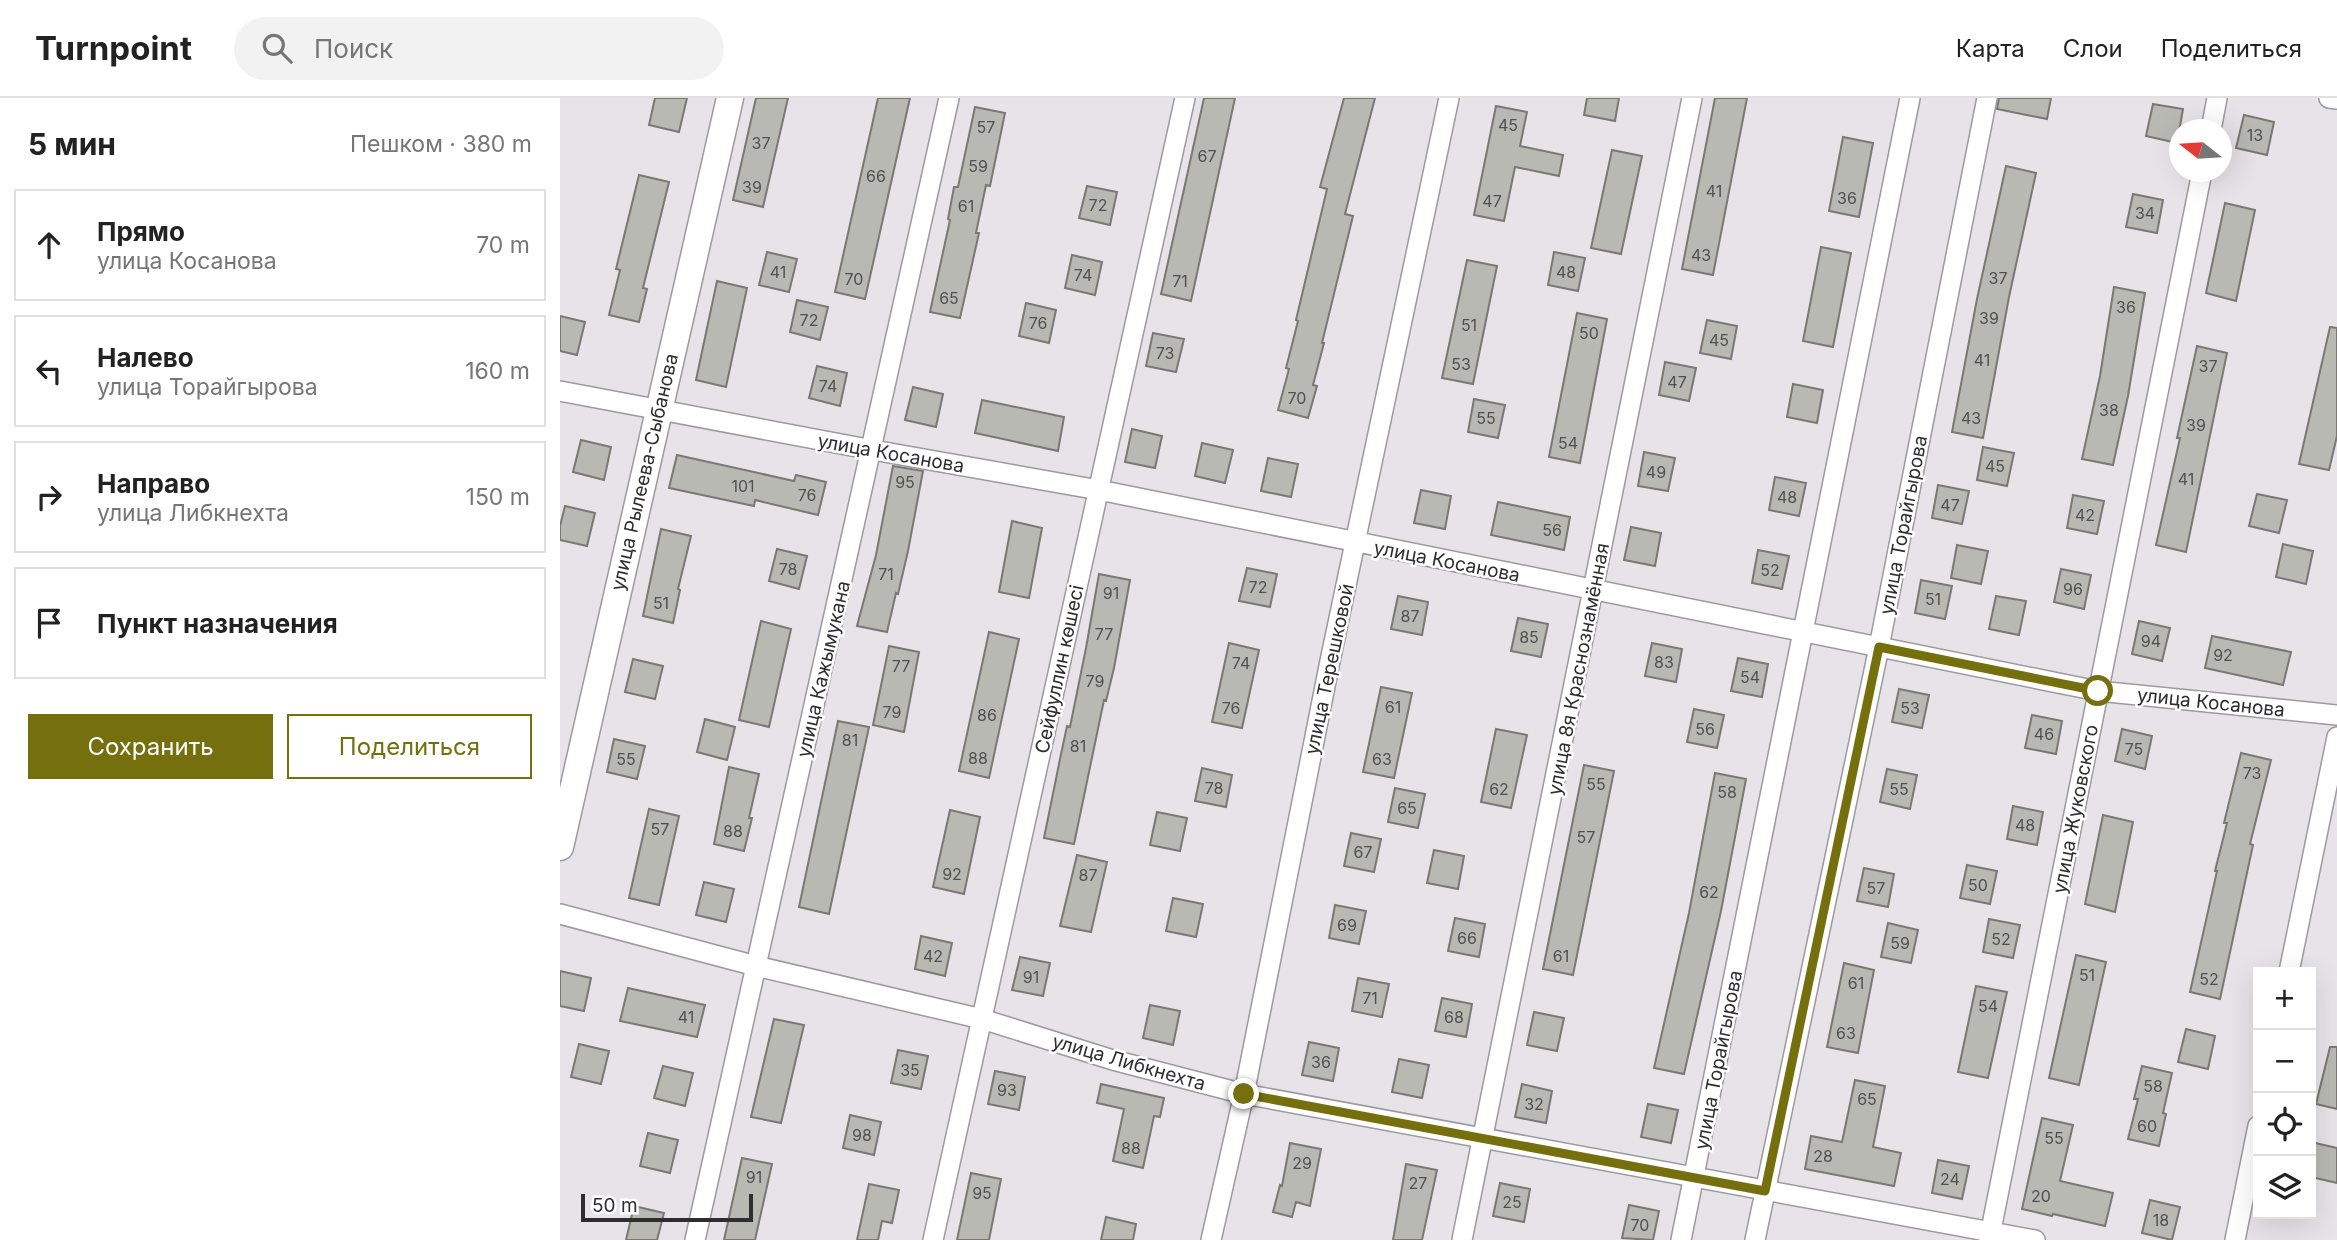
<!DOCTYPE html>
<html lang="ru">
<head>
<meta charset="utf-8">
<style>
	:root { --surface:#fff; --page:#f2f2f2; --text:#222; --muted:#767676; --line:#e0e0e0; --accent:#766f0e }
	body { margin:0; font-family:Inter,sans-serif; background:var(--page); color:var(--text) }
	.controls { position:absolute; right:21px; bottom:21px; display:grid; overflow:hidden; border-radius:0px; box-shadow:0 7px 28px #0002 }
	.controls button { width:63px; height:63px; display:grid; place-items:center; padding:0; border:0; border-bottom:2px solid var(--line); background:var(--surface); color:var(--text); font:35px sans-serif }
	.compass { position:absolute; left:1609px; top:21px; width:63px; height:63px; border-radius:50%; background:var(--surface); box-shadow:0 7px 28px #0002; rotate:287deg }
	.scale { position:absolute; left:21px; bottom:18px; width:172px; box-sizing:border-box; padding-left:7px; border:4px solid #2e2d2f; border-top:0; font-size:19px; line-height:24px; white-space:nowrap; color:#2e2d2f; -webkit-text-stroke:5px #fff; paint-order:stroke }
	.stop { position:absolute; width:21px; height:21px; margin:-16px; border:5px solid #766f0e; border-radius:50%; background:#fff }
	.stop.end { background:#766f0e; border-color:#fff; box-shadow:0 2px 7px #0008 }
	.list { margin:0; padding:0; list-style:none }
	h2 { display:flex; justify-content:space-between; align-items:center; height:91px; margin:0; padding:0 28px; font-size:30px }
	h2 small { font-size:23px; font-weight:400; color:var(--muted) }
	.list li { display:grid; grid-template-columns:46px 1fr auto; gap:21px; align-items:center; box-sizing:border-box; height:112px; margin:0 14px 14px; padding:0 14px; border:2px solid var(--line); border-radius:0px }
	.list b { display:block; font-size:26px; white-space:nowrap }
	.list p { margin:0; font-size:23px; white-space:nowrap; color:var(--muted) }
	.list em { font-size:23px; font-style:normal; color:var(--muted) }
	.actions { display:flex; gap:14px; padding:21px 28px }
	.actions a { flex:1; padding:16px 0; border:2px solid var(--accent); border-radius:0px; text-align:center; font-size:24px; color:var(--accent) }
	.actions .main { background:var(--accent); color:#fff }
	.icon { flex:none; width:38px; height:38px; fill:none; stroke:currentColor; stroke-width:2; stroke-linecap:round; stroke-linejoin:round }
	.map { position:relative; flex:none; width:1777px; height:1142px; overflow:hidden }
	header { display:flex; align-items:center; gap:42px; box-sizing:border-box; height:98px; padding:0 35px; background:var(--surface); border-bottom:2px solid var(--line) }
	header strong { font-size:33px }
	nav { display:flex; gap:38px; margin-inline-start:auto; font-size:24px }
	.search { width:490px; height:63px; background:var(--page); display:flex; align-items:center; gap:18px; box-sizing:border-box; padding:0 24px; border-radius:38px; color:var(--muted); font-size:26px }
	main { display:flex }
	aside { flex:1; background:var(--surface) }
	.map>svg:first-child { display:block }
	.building { fill:#b9b9b3; stroke:#797873; stroke-width:2 }
	.lines { fill:none; stroke-linecap:round; stroke-linejoin:round }
	.street-casing { stroke:#9c999f; stroke-width:22 }
	.secondary-casing { stroke:#9c999f; stroke-width:29 }
	.street { stroke:#fff; stroke-width:19 }
	.secondary { stroke:#fff; stroke-width:26 }
	.route { stroke:#766f0e; stroke-width:9 }
	.labels { text-anchor:middle; stroke-width:5; stroke-linejoin:round; paint-order:stroke }
	.number-label { font-size:16px; fill:#515050 }
	.street-label { font-size:19px; fill:#2e2d2f; stroke:#fff }
</style>
</head>
<body>
<header>
<strong>Turnpoint</strong>
<div class="search"><svg class="icon" aria-label="search" viewBox="0 0 24 24"><circle cx="10" cy="10" r="6"/><path d="M15 15l6 6"/></svg>Поиск</div>
<nav><a>Карта</a><a>Слои</a><a>Поделиться</a></nav>
</header>
<main>
<aside>
<h2>5 мин<small>Пешком · 380 m</small></h2>
<ul class="list">
<li><svg class="icon" aria-label="ahead" viewBox="0 0 24 24"><path d="M12 20V5M6 11l6-6 6 6"/></svg><div><b>Прямо</b><p>улица Косанова</p></div><em>70 m</em></li>
<li><svg class="icon" aria-label="left" viewBox="0 0 24 24"><path d="M17 20v-9H6M10 6l-5 5 5 5"/></svg><div><b>Налево</b><p>улица Торайгырова</p></div><em>160 m</em></li>
<li><svg class="icon" aria-label="right" viewBox="0 0 24 24"><path d="M7 20v-9h11M14 6l5 5-5 5"/></svg><div><b>Направо</b><p>улица Либкнехта</p></div><em>150 m</em></li>
<li><svg class="icon" aria-label="arrive" viewBox="0 0 24 24"><path d="M6 21V4h12l-3 4 3 4H6"/></svg><div><b>Пункт назначения</b></div></li>
</ul>
<div class="actions"><a class="main">Сохранить</a><a>Поделиться</a></div>
</aside>
<div class="map">
<svg width="1777" height="1142" viewBox="0 0 1777 1142">
	<rect width="100%" height="100%" fill="#e6e4e9"/>
	<path class="building" d="M95,0h32l-8,34 -30,-7z
		M196,0h32l-25,109 -30,-7z
		M318,0h32l-45,201 -30,-7z
		M644,0h31l-44,203 -30,-7z
		M784,0h31l-30,116 8,2 -31,127h2l-11,42 4,1 -9,32 -30,-8 11,-41 -3,-1 12,-47 -2,-1 31,-131 -7,-2z
		M1027,0h32l-4,23 -31,-6z
		M1155,0h32l-34,177 -31,-6z
		M1439,0h52l-4,21 -50,-10z
		M1593,6l30,5 -6,34 -31,-7z
		M936,8l31,6 -7,34 43,9 -4,21 -44,-9 -11,54 -30,-6z
		M415,9l30,6 -15,73 -4,-1 -10,48h3l-19,85 -30,-6 20,-92 -2,-1 6,-32h4z
		M1684,17l30,7 -7,33 -31,-7z
		M1283,39l30,6 -14,74 -30,-6z
		M1052,52l30,6 -21,98 -30,-6z
		M1446,68l30,7 -27,124 -26,141 -31,-6 25,-133z
		M79,77l30,7 -26,106 4,1 -8,33 -30,-7 11,-45 -4,-1z
		M527,88l30,6 -7,33 -31,-7z
		M1573,96l30,6 -6,33 -31,-6z
		M1665,105l30,7 -19,91 -30,-8z
		M1261,149l30,6 -18,94 -30,-6z
		M207,154l30,7 -8,33 -30,-7z
		M994,154l31,6 -7,33 -30,-6z
		M512,157l30,7 -7,33 -30,-7z
		M907,162l30,6 -24,118 -31,-6z
		M157,183l30,7 -21,99 -30,-7z
		M1554,189l31,6 -17,103 -15,69 -31,-6 18,-83z
		M237,202l31,7 -8,33 -30,-8z
		M466,205l30,7 -7,33 -30,-7z
		M1017,215l30,6 -27,144 -31,-6z
		M0,218l25,6 -8,33 -17,-4z
		M1147,222l30,6 -6,33 -31,-6z
		M1770,229l7,1v108l-8,34 -30,-6z
		M593,235l31,6 -8,33 -30,-6z
		M1637,248l30,7 -41,199 -30,-7 24,-107h-3z
		M1105,264l31,6 -7,33 -30,-6z
		M257,268l30,7 -7,33 -31,-8z
		M1233,286l30,6 -6,33 -30,-6z
		M353,289l30,7 -7,33 -31,-7z
		M914,301l31,6 -7,33 -30,-6z
		M422,302l82,17 -6,34 -83,-18z
		M572,331l30,7 -7,32 -30,-6z
		M21,342l30,7 -7,33 -31,-8z
		M642,345l31,7 -8,33 -30,-7z
		M1423,349l31,6 -7,33 -30,-6z
		M1084,354l31,6 -7,33 -30,-5z
		M117,357l117,26 2,-6 30,7 -8,33 -63,-15 -1,6 -85,-18z
		M708,360l30,6 -7,33 -30,-6z
		M333,368l30,5 -15,80 -10,43 -2,-1 -9,39 -30,-6 19,-71z
		M1215,379l31,6 -7,33 -30,-6z
		M1378,387l31,6 -7,33 -30,-6z
		M861,392l30,6 -6,33 -31,-6z
		M1697,396l30,6 -8,33 -30,-7z
		M1513,397l31,6 -7,33 -30,-6z
		M938,404l72,15 -6,33 -73,-15z
		M5,408l30,7 -8,33 -27,-6v-14z
		M452,423l30,7 -13,70 -30,-6z
		M1071,429l30,6 -6,33 -31,-6z
		M101,431l30,7 -13,53 2,1 -7,33 -30,-7z
		M1723,446l30,7 -7,33 -30,-7z
		M1397,447l31,6 -7,33 -30,-6z
		M217,451l30,7 -8,33 -30,-8z
		M1198,452l31,6 -7,33 -30,-6z
		M687,470l30,6 -7,33 -31,-6z
		M1501,471l30,6 -7,34 -30,-7z
		M539,476l31,6 -16,88 -8,33 -2,-1 -30,144 -30,-6 16,-79 7,-33 3,1 16,-79z
		M1361,482l31,6 -7,33 -30,-6z
		M838,498l30,6 -6,33 -31,-6z
		M1436,498l30,5 -7,34 -30,-6z
		M958,520l30,6 -7,33 -30,-6z
		M201,523l30,8 -22,98 -30,-7z
		M1579,523l31,7 -8,33 -30,-7z
		M429,534l30,7 -30,139 -30,-7z
		M1652,538l79,16 -8,33 -78,-17z
		M669,545l30,7 -17,78 -30,-6z
		M1092,545l30,6 -6,33 -31,-6z
		M329,548l30,6 -15,80 -31,-7z
		M1178,560l30,6 -6,33 -31,-6z
		M73,561l30,7 -8,33 -30,-7z
		M821,589l31,6 -18,85 -31,-6z
		M1339,591l30,6 -7,33 -30,-6z
		M1134,611l30,6 -7,33 -30,-6z
		M1472,617l30,6 -6,33 -31,-6z
		M145,621l30,8 -8,33 -30,-8z
		M278,623l31,6 -40,187 -30,-7z
		M936,631l31,6 -16,73 -30,-6z
		M1562,631l30,7 -7,33 -30,-8z
		M54,641l31,7 -8,33 -30,-7z
		M1681,655l30,7 -21,84 3,1 -33,154 -30,-7 27,-121h-2l12,-48h-3z
		M1024,667l30,6 -41,204 -30,-6z
		M169,669l30,7 -10,44h3l-8,33 -30,-7z
		M642,670l30,7 -6,32 -31,-6z
		M1327,671l30,6 -7,34 -30,-7z
		M1155,675l31,6 -25,132 -37,163 -30,-6 35,-155z
		M835,690l30,6 -7,34 -30,-6z
		M1453,708l30,6 -6,33 -30,-6z
		M89,711l30,7 -20,89 -30,-7z
		M390,712l30,7 -16,77 -31,-7z
		M597,714l30,6 -7,33 -30,-6z
		M1543,717l30,7 -18,90 -30,-8z
		M791,735l30,6 -7,33 -30,-6z
		M874,752l30,6 -6,33 -31,-6z
		M517,757l30,7 -16,70 -31,-6z
		M1407,767l30,6 -7,33 -30,-6z
		M1304,770l30,6 -6,33 -31,-6z
		M144,784l30,7 -8,33 -30,-7z
		M613,800l30,6 -7,33 -30,-6z
		M775,807l31,6 -7,33 -30,-6z
		M895,820l30,6 -6,33 -31,-6z
		M1429,821l31,6 -7,33 -30,-6z
		M1328,825l30,7 -7,33 -30,-6z
		M361,838l31,7 -7,33 -30,-7z
		M1516,857l30,7 -27,123 -30,-7z
		M460,859l30,6 -7,33 -31,-6z
		M1284,865l30,7 -16,83 -31,-6z
		M0,873l31,7 -7,33 -24,-5z
		M798,880l31,6 -7,33 -30,-6z
		M1416,888l31,6 -19,86 -30,-6z
		M68,890l77,17 -8,32 -77,-16z
		M882,900l30,6 -6,33 -31,-6z
		M590,907l30,6 -7,34 -30,-7z
		M974,914l30,6 -7,33 -30,-6z
		M214,921l30,6 -23,98 -30,-6z
		M1626,931l29,7 -7,33 -30,-7z
		M749,944l30,6 -6,33 -31,-6z
		M19,946l30,7 -8,33 -30,-7z
		M1770,949h7v62l-21,-5z
		M338,952l30,6 -7,33 -30,-6z
		M839,961l30,6 -7,33 -30,-6z
		M103,968l30,7 -8,33 -31,-8z
		M1582,968l30,7 -9,40 3,1 -7,32 -31,-7 10,-40h-4z
		M435,973l30,6 -6,33 -31,-6z
		M1295,982l30,6 -12,61 28,6 -7,33 -89,-17 6,-33 31,6z
		M541,986l63,14 -4,19 -6,-1 -11,52 -30,-7 11,-52 -27,-6z
		M962,986l30,7 -6,32 -31,-6z
		M1088,1006l30,6 -7,33 -30,-6z
		M290,1017l31,7 -7,33 -31,-7z
		M1482,1020l31,7 -13,56 53,12 -8,33 -52,-12 -1,2 -30,-7z
		M88,1035l30,7 -8,33 -30,-7z
		M1751,1044l26,6v35l-26,-6z
		M730,1045l31,6 -11,57 -14,-4 -4,15 -19,-5 7,-27 2,1z
		M182,1060l30,6 -17,76h-31z
		M1378,1062l31,6 -7,33 -30,-6z
		M846,1066l31,6 -15,70h-29z
		M411,1075l30,6 -12,61h-32z
		M940,1085l30,6 -6,33 -31,-6z
		M309,1086l30,6 -7,33 -10,-2 -4,19h-21z
		M1590,1102l30,7 -8,33 -30,-7z
		M1069,1107l30,6 -6,29 -31,-2z
		M74,1108l30,7 -7,27h-31z
		M546,1119l30,7 -3,16h-32z"/>
	<g class="lines">
		<defs>
			<path id="street" d="M1769,0l8,1
				M1651,32l6,-32
				M0,293l313,59 226,40 999,201 239,24
				M0,816l196,52 226,53 131,41 131,34 791,146
				M1729,874l48,-235
				M135,1142l254,-1142
				M373,1142l252,-1142
				M651,1142l33,-146 86,-433 119,-563
				M902,1142l230,-1142
				M1121,1142l229,-1142
				M1195,1142l124,-593 108,-549
				M1429,1142l213,-1068
				M1675,1142l23,-114"/>
			<path id="secondary" d="M0,749l170,-749"/>
		</defs>
		<use href="#street" class="street-casing"/>
		<use href="#secondary" class="secondary-casing"/>
		<use href="#street" class="street"/>
		<use href="#secondary" class="secondary"/>
	</g>
	<g class="lines">
		<path class="route" d="M684,996l521,97 114,-544 219,44"/>
	</g>
	<g class="labels">
		<g class="number-label">
			<text x="948" y="33">45</text>
			<text x="426" y="35">57</text>
			<text x="1695" y="43">13</text>
			<text x="201" y="51">37</text>
			<text x="647" y="64">67</text>
			<text x="418" y="74">59</text>
			<text x="316" y="84">66</text>
			<text x="192" y="95">39</text>
			<text x="1154" y="99">41</text>
			<text x="1287" y="106">36</text>
			<text x="932" y="109">47</text>
			<text x="538" y="113">72</text>
			<text x="406" y="114">61</text>
			<text x="1585" y="121">34</text>
			<text x="1141" y="163">43</text>
			<text x="218" y="180">41</text>
			<text x="1006" y="180">48</text>
			<text x="523" y="183">74</text>
			<text x="1438" y="186">37</text>
			<text x="294" y="187">70</text>
			<text x="620" y="189">71</text>
			<text x="389" y="206">65</text>
			<text x="1566" y="215">36</text>
			<text x="1429" y="226">39</text>
			<text x="249" y="228">72</text>
			<text x="478" y="231">76</text>
			<text x="909" y="233">51</text>
			<text x="1029" y="241">50</text>
			<text x="1159" y="248">45</text>
			<text x="605" y="261">73</text>
			<text x="1422" y="268">41</text>
			<text x="901" y="272">53</text>
			<text x="1648" y="274">37</text>
			<text x="1117" y="290">47</text>
			<text x="268" y="294">74</text>
			<text x="737" y="306">70</text>
			<text x="1549" y="318">38</text>
			<text x="926" y="326">55</text>
			<text x="1411" y="326">43</text>
			<text x="1636" y="333">39</text>
			<text x="1008" y="351">54</text>
			<text x="1435" y="374">45</text>
			<text x="1096" y="380">49</text>
			<text x="1626" y="387">41</text>
			<text x="345" y="390">95</text>
			<text x="183" y="394">101</text>
			<text x="247" y="403">76</text>
			<text x="1227" y="405">48</text>
			<text x="1390" y="413">47</text>
			<text x="1525" y="423">42</text>
			<text x="992" y="438">56</text>
			<text x="228" y="477">78</text>
			<text x="1210" y="478">52</text>
			<text x="326" y="482">71</text>
			<text x="698" y="495">72</text>
			<text x="1513" y="497">96</text>
			<text x="551" y="501">91</text>
			<text x="1373" y="507">51</text>
			<text x="101" y="511">51</text>
			<text x="850" y="524">87</text>
			<text x="544" y="542">77</text>
			<text x="969" y="545">85</text>
			<text x="1591" y="549">94</text>
			<text x="1663" y="563">92</text>
			<text x="1104" y="570">83</text>
			<text x="681" y="571">74</text>
			<text x="341" y="574">77</text>
			<text x="1190" y="585">54</text>
			<text x="535" y="589">79</text>
			<text x="833" y="615">61</text>
			<text x="671" y="616">76</text>
			<text x="1350" y="616">53</text>
			<text x="332" y="620">79</text>
			<text x="427" y="623">86</text>
			<text x="1145" y="637">56</text>
			<text x="1484" y="642">46</text>
			<text x="290" y="648">81</text>
			<text x="518" y="654">81</text>
			<text x="1574" y="657">75</text>
			<text x="418" y="666">88</text>
			<text x="66" y="667">55</text>
			<text x="822" y="667">63</text>
			<text x="1692" y="681">73</text>
			<text x="1036" y="692">55</text>
			<text x="654" y="696">78</text>
			<text x="939" y="697">62</text>
			<text x="1339" y="697">55</text>
			<text x="1167" y="700">58</text>
			<text x="847" y="716">65</text>
			<text x="1465" y="733">48</text>
			<text x="100" y="737">57</text>
			<text x="173" y="739">88</text>
			<text x="1026" y="745">57</text>
			<text x="803" y="760">67</text>
			<text x="392" y="782">92</text>
			<text x="528" y="783">87</text>
			<text x="1418" y="793">50</text>
			<text x="1316" y="796">57</text>
			<text x="1149" y="800">62</text>
			<text x="787" y="833">69</text>
			<text x="907" y="846">66</text>
			<text x="1441" y="847">52</text>
			<text x="1340" y="851">59</text>
			<text x="373" y="864">42</text>
			<text x="1001" y="864">61</text>
			<text x="1527" y="883">51</text>
			<text x="471" y="885">91</text>
			<text x="1649" y="887">52</text>
			<text x="1296" y="891">61</text>
			<text x="810" y="906">71</text>
			<text x="1428" y="914">54</text>
			<text x="126" y="925">41</text>
			<text x="894" y="925">68</text>
			<text x="1286" y="941">63</text>
			<text x="761" y="970">36</text>
			<text x="350" y="978">35</text>
			<text x="1593" y="994">58</text>
			<text x="447" y="998">93</text>
			<text x="1307" y="1007">65</text>
			<text x="974" y="1012">32</text>
			<text x="1587" y="1034">60</text>
			<text x="302" y="1043">98</text>
			<text x="1494" y="1046">55</text>
			<text x="571" y="1056">88</text>
			<text x="1263" y="1064">28</text>
			<text x="742" y="1071">29</text>
			<text x="194" y="1085">91</text>
			<text x="1390" y="1087">24</text>
			<text x="858" y="1091">27</text>
			<text x="422" y="1101">95</text>
			<text x="1481" y="1104">20</text>
			<text x="952" y="1110">25</text>
			<text x="1601" y="1128">18</text>
			<text x="1080" y="1133">70</text>
		</g>
		<g class="street-label">
			<text transform="translate(331 355) rotate(10)" y="7">улица Косанова</text>
			<text transform="translate(84 374) rotate(-77)" y="7">улица Рылеева-Сыбанова</text>
			<text transform="translate(1343 427) rotate(-79)" y="7">улица Торайгырова</text>
			<text transform="translate(887 463) rotate(11)" y="7">улица Косанова</text>
			<text transform="translate(263 571) rotate(-77)" y="7">улица Кажымукана</text>
			<text transform="translate(499 571) rotate(-78)" y="7">Сейфуллин көшесі</text>
			<text transform="translate(769 571) rotate(-78)" y="7">улица Терешковой</text>
			<text transform="translate(1018 571) rotate(-79)" y="7">улица 8я Краснознамённая</text>
			<text transform="translate(1651 604) rotate(6)" y="7">улица Косанова</text>
			<text transform="translate(1515 711) rotate(-79)" y="7">улица Жуковского</text>
			<text transform="translate(1158 962) rotate(-79)" y="7">улица Торайгырова</text>
			<text transform="translate(569 964) rotate(16)" y="7">улица Либкнехта</text>
		</g>
	</g>
</svg>
<div class="controls">
<button>+</button>
<button>−</button>
<button><svg class="icon" aria-label="locate" viewBox="0 0 24 24"><circle cx="12" cy="12" r="6"/><path d="M12 2v4M12 18v4M2 12h4M18 12h4"/></svg></button>
<button><svg class="icon" aria-label="layers" viewBox="0 0 24 24"><path d="M12 4l9 5-9 5-9-5zM3 14l9 5 9-5"/></svg></button>
</div>
<svg class="compass" viewBox="-18 -18 36 36"><path d="M0-13l5 13h-10z" fill="#e53935"/><path d="M0 13l5-13h-10z" fill="#767676"/></svg>
<div class="scale">50 m</div>
<div class="stop" style="left:1538px;top:593px"></div>
<div class="stop end" style="left:684px;top:996px"></div>
</div>
</main>
</body>
</html>
